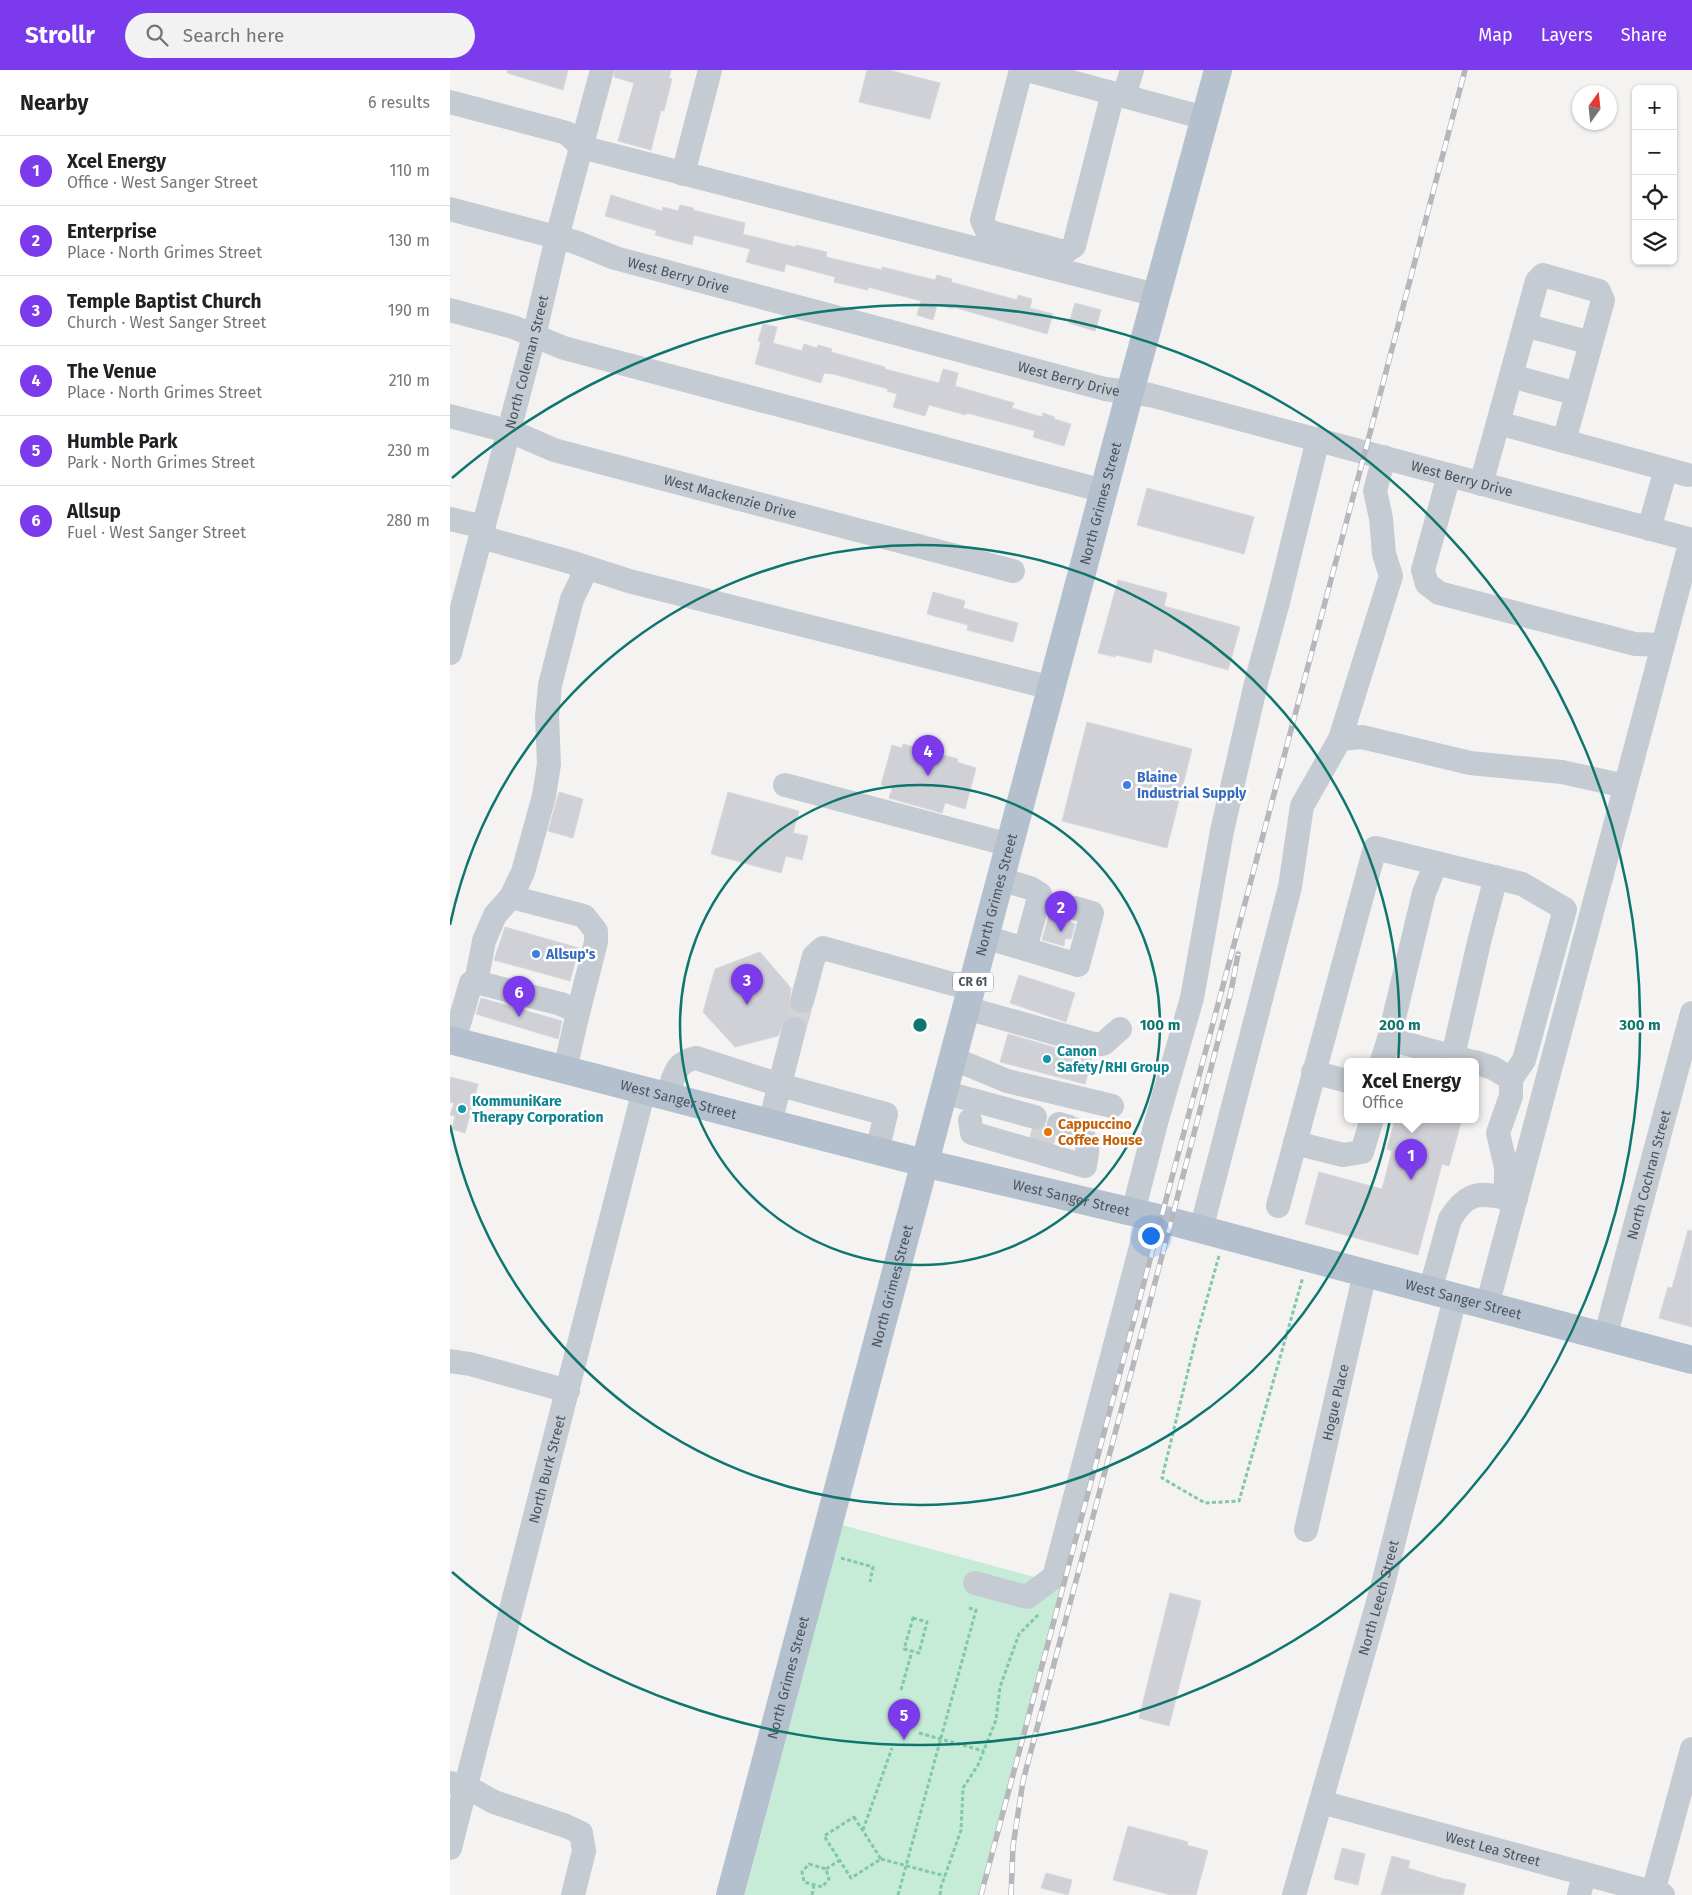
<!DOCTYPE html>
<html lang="en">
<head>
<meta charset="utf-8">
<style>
	:root { --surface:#fff; --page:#f2f2f2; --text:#202124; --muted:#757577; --line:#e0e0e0; --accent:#7c3aed }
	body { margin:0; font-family:"Fira Sans",sans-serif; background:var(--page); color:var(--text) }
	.controls { position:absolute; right:15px; top:15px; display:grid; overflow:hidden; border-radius:8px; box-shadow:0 1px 4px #0004 }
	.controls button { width:45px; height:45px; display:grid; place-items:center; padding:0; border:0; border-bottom:1px solid var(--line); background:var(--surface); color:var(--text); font:25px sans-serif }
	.compass { position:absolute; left:1122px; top:15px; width:45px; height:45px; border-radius:50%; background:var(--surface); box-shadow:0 1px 4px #0004; rotate:15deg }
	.you { position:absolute; left:700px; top:1165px; width:18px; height:18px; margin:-12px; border:4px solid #fff; border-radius:50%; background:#1a73e8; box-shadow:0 0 0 8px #1a73e833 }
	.badge { display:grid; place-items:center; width:32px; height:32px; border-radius:50%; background:var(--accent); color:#fff; font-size:16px; font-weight:700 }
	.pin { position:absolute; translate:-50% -41px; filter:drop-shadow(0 1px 2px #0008) }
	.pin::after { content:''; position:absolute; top:26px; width:18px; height:15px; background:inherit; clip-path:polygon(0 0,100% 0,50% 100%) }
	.popup { position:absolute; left:894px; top:988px; width:135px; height:65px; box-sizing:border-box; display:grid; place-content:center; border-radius:8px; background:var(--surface); filter:drop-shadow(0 1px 4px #0005); font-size:16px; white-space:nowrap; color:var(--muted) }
	.popup b { font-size:19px; color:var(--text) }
	.popup::after { content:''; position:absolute; left:50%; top:100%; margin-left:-10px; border:10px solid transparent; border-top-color:var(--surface) }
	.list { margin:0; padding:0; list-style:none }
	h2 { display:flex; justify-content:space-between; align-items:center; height:65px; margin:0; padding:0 20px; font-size:21px }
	h2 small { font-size:16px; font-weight:400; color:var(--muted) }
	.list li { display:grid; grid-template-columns:32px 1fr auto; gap:15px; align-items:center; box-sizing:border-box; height:70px; padding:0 20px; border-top:1px solid var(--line) }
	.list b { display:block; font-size:19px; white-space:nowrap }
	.list p { margin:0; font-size:16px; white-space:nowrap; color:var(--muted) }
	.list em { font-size:16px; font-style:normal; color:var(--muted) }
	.icon { flex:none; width:28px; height:28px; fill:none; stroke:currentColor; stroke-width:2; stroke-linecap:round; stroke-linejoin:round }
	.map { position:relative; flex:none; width:1242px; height:1825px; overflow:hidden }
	header { display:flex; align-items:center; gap:30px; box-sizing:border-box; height:70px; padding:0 25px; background:var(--accent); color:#fff }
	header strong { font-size:24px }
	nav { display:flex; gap:28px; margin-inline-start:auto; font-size:18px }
	.search { width:350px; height:45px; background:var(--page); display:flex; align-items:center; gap:12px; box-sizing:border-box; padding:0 18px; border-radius:28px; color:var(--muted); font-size:19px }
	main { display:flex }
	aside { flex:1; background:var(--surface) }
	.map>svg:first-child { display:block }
	.green { fill:#c6ecd8 }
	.building { fill:#d0d1d6; stroke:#d7d8dd }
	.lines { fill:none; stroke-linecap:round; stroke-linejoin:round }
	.minor-tunnel { stroke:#d2d3d4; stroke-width:24; stroke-dasharray:24 12; stroke-linecap:butt }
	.path { stroke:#81c8aa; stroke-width:3; stroke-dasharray:4 2.5; stroke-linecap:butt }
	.minor { stroke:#c5cbd2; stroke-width:24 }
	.major { stroke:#b5c0ce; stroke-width:28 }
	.rail-casing { stroke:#b5b7bc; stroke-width:5.5 }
	.rail { stroke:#fff; stroke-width:4; stroke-dasharray:11; stroke-linecap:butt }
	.ring { fill:none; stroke:#0f766e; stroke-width:2.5 }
	.shop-dot { fill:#3f7fe0; stroke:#fff; stroke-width:2 }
	.culture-dot { fill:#0f9aa8; stroke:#fff; stroke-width:2 }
	.food-dot { fill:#e8710a; stroke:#fff; stroke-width:2 }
	.labels { text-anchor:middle; stroke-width:5; stroke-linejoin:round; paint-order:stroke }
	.shield { fill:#fff; stroke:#81878e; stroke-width:1 }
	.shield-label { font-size:12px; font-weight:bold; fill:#4b545e }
	.street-label { font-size:14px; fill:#4b545e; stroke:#fff }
	.shop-label { font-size:14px; font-weight:bold; fill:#366cbe; stroke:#fff; text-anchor:start }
	.culture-label { font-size:14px; font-weight:bold; fill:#0d838f; stroke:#fff; text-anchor:start }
	.food-label { font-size:14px; font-weight:bold; fill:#c56008; stroke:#fff; text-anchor:start }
	.centre { fill:#0f766e; stroke:#fff; stroke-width:2.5 }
	.ring-label { font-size:15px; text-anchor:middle; font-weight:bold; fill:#0f766e; stroke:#fff; stroke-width:5; stroke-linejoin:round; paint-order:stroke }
</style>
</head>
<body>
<header>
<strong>Strollr</strong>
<div class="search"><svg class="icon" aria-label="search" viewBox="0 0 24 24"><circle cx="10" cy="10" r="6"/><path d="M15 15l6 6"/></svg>Search here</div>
<nav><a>Map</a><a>Layers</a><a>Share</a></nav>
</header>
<main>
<aside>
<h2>Nearby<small>6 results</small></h2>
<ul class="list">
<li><span class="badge">1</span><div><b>Xcel Energy</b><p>Office · West Sanger Street</p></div><em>110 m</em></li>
<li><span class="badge">2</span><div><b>Enterprise</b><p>Place · North Grimes Street</p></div><em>130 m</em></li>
<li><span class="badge">3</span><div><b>Temple Baptist Church</b><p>Church · West Sanger Street</p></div><em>190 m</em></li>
<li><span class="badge">4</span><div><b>The Venue</b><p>Place · North Grimes Street</p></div><em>210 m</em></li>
<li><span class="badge">5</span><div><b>Humble Park</b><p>Park · North Grimes Street</p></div><em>230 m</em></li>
<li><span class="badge">6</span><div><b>Allsup</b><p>Fuel · West Sanger Street</p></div><em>280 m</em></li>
</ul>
</aside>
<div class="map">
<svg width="1242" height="1825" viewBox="0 0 1242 1825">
	<rect width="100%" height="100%" fill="#f4f3f2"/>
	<path class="green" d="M392,1455l222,60 -82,310h-237z"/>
	<path class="building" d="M58,0h60l-5,20 -56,-17z
		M165,0h56l-2,8 3,1 -8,32 -3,-1 -10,40 -33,-9 16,-58 -20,-6z
		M417,0h22l51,13 -10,36 -71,-17z
		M161,125l51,16 1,-4 15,4 2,-6 14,3 -1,2 52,13 -2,11 52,13 1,-2 31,7 -1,5 56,13v-3l53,13 2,-5 15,4 -1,3 66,18 1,-5 14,4 -2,9 23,6 -6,20 -94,-27v2l-16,-4 -4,15 -16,-5 4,-14 -53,-14v3l-34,-8 1,-5 -49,-13 -2,8 -38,-10 4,-13 -56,-14 -2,10 -37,-10 2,-4 -52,-15z
		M625,233l26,7 -6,21 -26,-8z
		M313,254l14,3 -4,16 29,8 2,-7 13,4 1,-3 14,4 -1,3 54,15v2l54,14 4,-14 15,4 -3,13 59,17 -2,5 30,9 1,-4 12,4 -1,2 17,5 -7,22 -31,-9 2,-6 -68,-18 -1,2 -37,-10 -4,11 -32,-9 4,-13 -10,-3 1,-2 -55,-15 -9,-1 -3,10 -66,-19 6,-22 -3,-1z
		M697,418l107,29 -10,37 -107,-29z
		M668,510l49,13 -3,13 76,21 -12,43 -74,-21 -3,14 -35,-8 -1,2 -17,-4z
		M483,522l32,9 -2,7 55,15 -5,19 -46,-12 1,-5 -41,-11z
		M637,652l105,27 -25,99 -105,-27z
		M453,674l55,15 -1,3 19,6 -11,41 -20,-6 -3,10 -53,-15 3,-10 -11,-3 11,-40 10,3z
		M109,722l24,7 -10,39 -25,-7z
		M278,722l71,19 -6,22 15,3 -6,24 -16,-4 -5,17 -70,-19z
		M599,845l21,6v2l5,1 -4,15 -4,-1 -2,1 -1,7 -22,-6z
		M55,857l74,21 -9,33 -76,-21z
		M310,882l31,36 -2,16 3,6 7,4 9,-1 -3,9 -8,-6h-7l-5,3 -7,17 -43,11 -32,-35 12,-43z
		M569,905l56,18 -9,29 -56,-19z
		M31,928l81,23 -4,18 -82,-25z
		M558,964l84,24 -7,26 -85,-22z
		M0,1007l28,7 -13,49 -13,-4 3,-13 -5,-1 4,-12 -4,-1z
		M945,1049h67l-13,47 -7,-2 -24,91 -113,-31 14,-52 63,17 10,-38 -5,-2z
		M596,1055l3,8 6,4 -1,6 -24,-7 2,-6h7z
		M1238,1160l4,1v96l-33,-9 9,-31 4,1z
		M720,1523l31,8 -32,125 -30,-8z
		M678,1756l60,16 -1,3 21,6 -12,44h-25l-58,-15z
		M892,1778l23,6 -7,31 -24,-6z
		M942,1786l18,5 -2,7 39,12v-1l19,5 -3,11h-82z
		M596,1803l26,7 -4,15 -27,-7z"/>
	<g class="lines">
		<path class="minor-tunnel" d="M344,959l8,-28
			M581,1064l24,7"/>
		<path class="path" d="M769,1186l-22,78 -35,144 43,25 34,-2 64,-224
			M391,1488l32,9 -3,15
			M463,1548l14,4 -8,31 -15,-4z
			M451,1620l11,-39
			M469,1663l65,18
			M404,1747l27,42 -30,19 -27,-42z
			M413,1760l29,-82
			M431,1789l64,17
			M359,1794l17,5 3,10 -7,8 -18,-5 -2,-10z
			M376,1799l14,-9
			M362,1825l2,-10
			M448,1825l78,-285 -7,-2
			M490,1825l1,-8 20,-57 2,-42 15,-23 18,-45 4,-33 19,-53 20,-20"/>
		<g class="minor">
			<path d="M571,0l-39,150 5,11 78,21 9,-6 39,-153"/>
			<path d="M577,0l178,48"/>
			<path d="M674,26l8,-26"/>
			<path d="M0,32l117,31 14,14 575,148"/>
			<path d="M233,104l27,-104"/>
			<path id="s1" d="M0,139l125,33 40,16 490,131 45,6 542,145"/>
			<path d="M0,240l63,17 51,21 540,143"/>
			<path d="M1075,255l66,18"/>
			<path d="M1061,306l66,18"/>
			<path id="s2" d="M0,346l65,17 39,17 459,121"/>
			<path d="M1048,353l39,-142 6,-6 56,16 4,9 -39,141"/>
			<path d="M1216,399l22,6"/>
			<path d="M999,405l-26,95 4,14 12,9 196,51 27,1"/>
			<path d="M1031,414l17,-61 168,46 -17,60"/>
			<path d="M0,449l34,8"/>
			<path d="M31,467l86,24 62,20 423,107"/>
			<path id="s3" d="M0,583l84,-317 23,-99 45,-167"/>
			<path d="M890,669l51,-163 -7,-22 -3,-36 -6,-27 9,-34"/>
			<path d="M335,715l225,60"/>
			<path d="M550,809l30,9 10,6 -15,55"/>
			<path d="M61,827l73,19 12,15v11l-19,75"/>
			<path d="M535,867l93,28 14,-52 -17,-5"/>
			<path d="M26,912l8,-41 11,-26 16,-18 12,-25 21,-76 5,-32 -2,-47 3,-32 22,-86 15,-31"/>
			<path d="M352,931l12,-45 9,-8 148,41"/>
			<path d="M516,938l128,36h9l17,-15"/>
			<path d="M939,969l80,22"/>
			<path d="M4,971l17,-58 5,-1 85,22 13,6 3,7 -12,52"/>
			<path d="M1003,986l27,-118 16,-61"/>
			<path d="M502,988l55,23 105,25"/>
			<path d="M932,991l7,-22 35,-146 12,-30"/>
			<path d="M1025,992l18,6 18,11v17l-13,37 8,34v14l-2,17"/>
			<path d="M863,1002l34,9"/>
			<path d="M493,1022l92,25"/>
			<path d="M217,1026c7,-18 7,-34 29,-38l84,27 106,29 -9,37"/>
			<path d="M520,1050l2,13 113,33"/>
			<path d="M320,1053l24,-94"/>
			<path d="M609,1054c21,5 32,13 27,36"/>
			<path d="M845,1073l48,12 19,-3 10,-33"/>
			<path d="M828,1136l97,-358 147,36 43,25 -41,151 -13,19"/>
			<path d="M683,1142l23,-89 36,-125 30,-167 35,-152 21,-77 40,-163"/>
			<path d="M751,1160l89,-343 12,-81 38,-67 22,-2 108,26 92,9 63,14"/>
			<path d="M980,1221l20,-72c21,-33 34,-24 66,-20"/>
			<path d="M1037,1236l204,-766"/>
			<path id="s4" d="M1155,1268l87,-325"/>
			<path d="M0,1291l20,3 98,27"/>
			<path id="s5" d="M856,1460l59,-257"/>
			<path d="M525,1513l52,14 27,-20 95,-361"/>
			<path d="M0,1713l17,4 27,15 72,24 15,7 3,18 -11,44"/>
			<path id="s6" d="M871,1732l342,93"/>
			<path id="s7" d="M0,1778l194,-758"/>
			<path d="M1203,1822l39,-143"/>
			<path id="s8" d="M844,1825l88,-307 73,-290"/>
			<path d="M1129,1825l5,-21"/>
		</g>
		<g class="major">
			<path id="s9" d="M0,970l474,123 238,56 530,141"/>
			<path id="s10" d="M280,1825l400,-1503 88,-322"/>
		</g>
		<defs>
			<path id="rail" d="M531,1825l384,-1443 100,-382
				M561,1825l2,-49 10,-65 148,-559 60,-231 7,-37"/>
		</defs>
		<use href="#rail" class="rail-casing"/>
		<use href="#rail" class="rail"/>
	</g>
	<g class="ring">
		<circle cx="470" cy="955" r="240"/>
		<path d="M0 855A480 480 0 1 1 0 1055"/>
		<path d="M2 408A720 720 0 1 1 2 1502"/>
	</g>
	<g class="shop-dot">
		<circle cx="677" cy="715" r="5"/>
		<circle cx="86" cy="884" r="5"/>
	</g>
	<g class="culture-dot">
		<circle cx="597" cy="989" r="5"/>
		<circle cx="12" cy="1039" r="5"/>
	</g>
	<circle class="food-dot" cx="598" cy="1062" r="5"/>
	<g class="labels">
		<rect class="shield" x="503" y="902.5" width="40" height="19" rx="4"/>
		<g class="shield-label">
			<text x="523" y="916">CR 61</text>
		</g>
		<g class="street-label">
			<text dy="5" stroke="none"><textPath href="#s1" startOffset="238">West Berry Drive</textPath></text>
			<text dy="5" stroke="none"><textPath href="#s3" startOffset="301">North Coleman Street</textPath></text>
			<text dy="5" stroke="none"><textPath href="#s1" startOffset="642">West Berry Drive</textPath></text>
			<text dy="5" stroke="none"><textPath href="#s1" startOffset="1048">West Berry Drive</textPath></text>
			<text dy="5" stroke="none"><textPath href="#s2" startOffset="292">West Mackenzie Drive</textPath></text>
			<text dy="5" stroke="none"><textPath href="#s10" startOffset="1440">North Grimes Street</textPath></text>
			<text dy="5" stroke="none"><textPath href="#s10" startOffset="1035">North Grimes Street</textPath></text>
			<text dy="5" stroke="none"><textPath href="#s9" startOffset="236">West Sanger Street</textPath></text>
			<text dy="5" stroke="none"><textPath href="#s4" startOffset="169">North Cochran Street</textPath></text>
			<text dy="5" stroke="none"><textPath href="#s9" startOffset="641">West Sanger Street</textPath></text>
			<text dy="5" stroke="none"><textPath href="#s10" startOffset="630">North Grimes Street</textPath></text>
			<text dy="5" stroke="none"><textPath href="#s9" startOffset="1046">West Sanger Street</textPath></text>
			<text dy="5" stroke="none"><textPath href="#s5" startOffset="131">Hogue Place</textPath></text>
			<text dy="5" stroke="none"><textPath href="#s7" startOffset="391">North Burk Street</textPath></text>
			<text dy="5" stroke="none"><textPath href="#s8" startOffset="309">North Leech Street</textPath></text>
			<text dy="5" stroke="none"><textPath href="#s10" startOffset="225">North Grimes Street</textPath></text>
			<text dy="5" stroke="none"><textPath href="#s6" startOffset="178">West Lea Street</textPath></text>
		</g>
		<g class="shop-label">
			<text x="687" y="712">Blaine<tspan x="687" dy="16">Industrial Supply</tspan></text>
			<text x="96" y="889">Allsup's</text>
		</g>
		<g class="culture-label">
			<text x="607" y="986">Canon<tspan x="607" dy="16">Safety/RHI Group</tspan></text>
			<text x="22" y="1036">KommuniKare<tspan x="22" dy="16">Therapy Corporation</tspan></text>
		</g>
		<g class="food-label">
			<text x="608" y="1059">Cappuccino<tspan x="608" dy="16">Coffee House</tspan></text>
		</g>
	</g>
	<circle cx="470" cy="955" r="8" class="centre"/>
	<g class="ring-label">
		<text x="710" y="960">100 m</text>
		<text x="950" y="960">200 m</text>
		<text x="1190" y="960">300 m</text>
	</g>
</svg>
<div class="controls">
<button>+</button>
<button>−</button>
<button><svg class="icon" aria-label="locate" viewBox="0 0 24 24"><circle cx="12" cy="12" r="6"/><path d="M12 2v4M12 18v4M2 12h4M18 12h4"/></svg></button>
<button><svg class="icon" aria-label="layers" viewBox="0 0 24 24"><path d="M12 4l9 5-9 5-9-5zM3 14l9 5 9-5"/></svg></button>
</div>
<svg class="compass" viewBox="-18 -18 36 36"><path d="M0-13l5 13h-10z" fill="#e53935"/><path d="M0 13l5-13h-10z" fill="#757577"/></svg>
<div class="you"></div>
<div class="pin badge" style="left:961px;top:1110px">1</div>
<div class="popup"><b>Xcel Energy</b>Office</div>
<div class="pin badge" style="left:611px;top:862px">2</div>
<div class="pin badge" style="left:297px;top:935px">3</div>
<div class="pin badge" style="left:478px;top:706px">4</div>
<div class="pin badge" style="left:454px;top:1670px">5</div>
<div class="pin badge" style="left:69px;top:947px">6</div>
</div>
</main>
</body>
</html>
